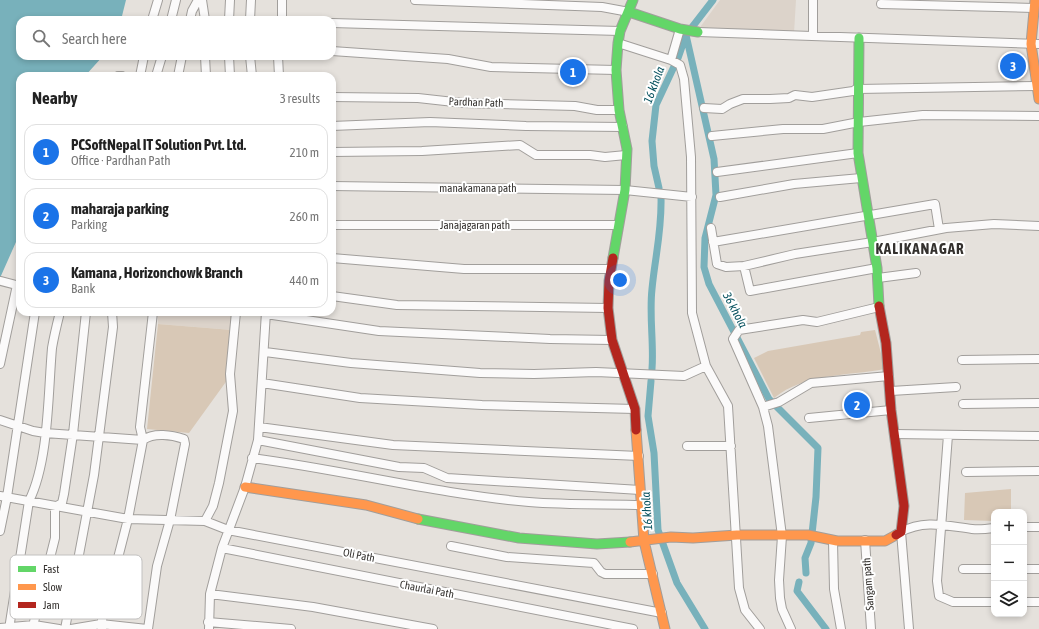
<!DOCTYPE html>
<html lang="en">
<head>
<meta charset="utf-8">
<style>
	:root { --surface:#fff; --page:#f6f6f6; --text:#222; --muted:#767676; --line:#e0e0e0; --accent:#1a73e8 }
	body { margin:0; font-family:"Asap Condensed",sans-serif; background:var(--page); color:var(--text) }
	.controls { position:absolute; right:12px; bottom:12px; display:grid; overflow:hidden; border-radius:8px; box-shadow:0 2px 6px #0003 }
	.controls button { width:36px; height:36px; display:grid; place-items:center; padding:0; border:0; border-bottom:1px solid var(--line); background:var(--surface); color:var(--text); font:20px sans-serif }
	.you { position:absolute; left:620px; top:280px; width:14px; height:14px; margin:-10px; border:3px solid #fff; border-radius:50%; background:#1a73e8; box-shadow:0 0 0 6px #1a73e833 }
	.badge { display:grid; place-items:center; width:26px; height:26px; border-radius:50%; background:var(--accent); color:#fff; font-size:13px; font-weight:700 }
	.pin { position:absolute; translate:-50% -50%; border:2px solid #fff; box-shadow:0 1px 4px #0006 }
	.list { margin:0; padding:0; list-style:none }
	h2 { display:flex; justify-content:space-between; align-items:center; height:52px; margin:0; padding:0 16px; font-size:17px }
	h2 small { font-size:13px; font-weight:400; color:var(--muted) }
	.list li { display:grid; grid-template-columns:26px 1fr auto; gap:12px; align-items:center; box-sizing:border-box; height:56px; margin:0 8px 8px; padding:0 8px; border:1px solid var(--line); border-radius:12px }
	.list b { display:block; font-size:15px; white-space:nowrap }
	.list p { margin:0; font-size:13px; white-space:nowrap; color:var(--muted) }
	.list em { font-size:13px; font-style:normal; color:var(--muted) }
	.icon { flex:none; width:22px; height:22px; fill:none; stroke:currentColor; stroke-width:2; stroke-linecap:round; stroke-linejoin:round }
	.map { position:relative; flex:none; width:1039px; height:629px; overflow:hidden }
	.search { position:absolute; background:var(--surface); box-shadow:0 2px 6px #0003; left:16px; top:16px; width:320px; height:44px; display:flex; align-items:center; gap:10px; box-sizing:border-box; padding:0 14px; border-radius:12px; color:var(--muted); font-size:15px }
	.panel { position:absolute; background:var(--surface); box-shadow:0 2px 6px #0003; left:16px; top:72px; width:320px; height:244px; border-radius:12px }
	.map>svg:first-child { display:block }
	.built { fill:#dcd3ca }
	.green { fill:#d8c8b6 }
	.water { fill:#78b1bb }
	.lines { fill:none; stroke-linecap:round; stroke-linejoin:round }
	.canal { stroke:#78b1bb; stroke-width:7 }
	.street-casing { stroke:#a19e9b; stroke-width:10 }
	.fast-casing { stroke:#a19e9b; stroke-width:11 }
	.slow-casing { stroke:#a19e9b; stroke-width:11 }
	.jam-casing { stroke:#a19e9b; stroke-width:11 }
	.street { stroke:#fbfafa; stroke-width:8 }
	.fast { stroke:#63d668; stroke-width:9 }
	.slow { stroke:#ff974d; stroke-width:9 }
	.jam { stroke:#b3261e; stroke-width:9 }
	.labels { text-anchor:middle; stroke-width:4; stroke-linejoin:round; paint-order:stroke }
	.street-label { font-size:11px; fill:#34312e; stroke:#fff }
	.water-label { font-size:12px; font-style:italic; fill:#06515e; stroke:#fff }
	.district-label { font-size:15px; font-weight:bold; letter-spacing:1px; fill:#34312e; stroke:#fff }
	.key { fill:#fff; stroke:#c2c1c0; stroke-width:1 }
	.key-label { font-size:11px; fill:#34312e }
</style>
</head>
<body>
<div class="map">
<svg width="1039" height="629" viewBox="0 0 1039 629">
	<rect width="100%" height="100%" fill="#e5e1dc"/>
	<path class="built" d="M720,0h76l-2,33 -96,-3z
		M158,312h76l-1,18 -75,-6z"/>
	<path class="green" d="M158,324l74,6 -4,49 -39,54 -42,-4z
		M875,330l10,39c-38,7 -80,4 -111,29l-20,-40 14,-7 92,-16 1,-3z
		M1011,489v23h-17v9l-30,-1 1,-27z"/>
	<path class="water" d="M0,0h126l-5,20h-101v36h83l-18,20h-65v157l-20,45z"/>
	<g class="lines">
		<path class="canal" d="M686,35l28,124 2,36 -11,43 -1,29 5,17 60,115 49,49 -2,49 -5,46 -6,15 1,15
			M659,188l-5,-22 -2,-25 4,-36 22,-47 8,-23 27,-35
			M652,369c2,-26 -3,-53 0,-80 3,-32 10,-58 9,-92
			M651,381l-3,35 6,37 4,77 19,53 28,46
			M799,582l-2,9 29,38"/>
		<defs>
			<path id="street" d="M202,0l3,20
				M415,0l187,7 27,5
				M881,4l153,4
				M152,20l6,-20
				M171,20l5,-20
				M190,20l2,-9 6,-11
				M229,20l1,-20
				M250,20l1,-20
				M282,20v-20
				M332,23l288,8
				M698,32l341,12
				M813,36v-36
				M618,43l53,17 9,5 4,14 7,78 1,156 14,53 22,40 11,182 6,22 15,19
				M332,51l116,8 43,8 125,3
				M205,56l1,20
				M229,56l1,20
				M250,56l2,20
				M278,56l1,20
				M671,60l9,-31
				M118,76h4
				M140,76l4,-20
				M156,76l6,-20
				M178,76l4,-20
				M858,89l179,-3
				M332,97l86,1 45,5 112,3 22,4h22
				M704,108l18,1 8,-5 13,-5h27l19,-1 6,-3 17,2 41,-6 5,-3
				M332,126l98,-4 96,4 97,1
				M712,136l71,-7h40l36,-7 64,-7 116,1
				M332,152l90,-1 98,-6 16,10h54l15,2 21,-2
				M717,172l141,-19
				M332,186l293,4 67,7
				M720,197l74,-13 67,-6
				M332,225h285
				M711,228l6,36 9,3 18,-1 51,-12 78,-12 73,-14 48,-4 45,2
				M713,242l222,-38 4,25
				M332,258l132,11h147
				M744,266l6,25 127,-23
				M878,278l38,-5
				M1,281l19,5
				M332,296l65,9 211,3
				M266,314l113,17 171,8 62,1
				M265,352l86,11 129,10 54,1 62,-2 88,4 22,-10
				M962,360l77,-1
				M0,364l17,-79
				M262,383l98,15 122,7 153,4
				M891,391l65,-4
				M963,404l76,-1
				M763,407l16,-5 32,-19 78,-7
				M809,418l82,-8
				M0,420l33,11 12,2 98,7c11,-8 29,-5 41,-1l1,5 -15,76 -13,46 -9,63
				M259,427l134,18 246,11
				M895,434l144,2
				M948,435l-11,146 2,15 14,6h41
				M258,440l141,27 25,1 23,10 193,12
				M687,446h44
				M252,458c93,12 184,36 277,44 37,3 75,2 113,3
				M966,472l73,-1
				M0,496l128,23 77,2 23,9 434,83
				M55,507l7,-4 2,-9 9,-60 13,-122
				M205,521l8,-15 6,-23 14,-72 -3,-37 6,-62
				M1024,527h15
				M0,531l7,-34 28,-185
				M865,540l6,89
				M833,541l1,48 7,40
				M451,546l56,11 87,6 7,9 4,2h48
				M222,548l411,81
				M963,569h31
				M1024,569h15
				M210,594l103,13 120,22
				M1024,602h15
				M208,622l83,7
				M0,628l34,-3 25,4
				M9,629l20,-128c20,-40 19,-108 23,-153 2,-12 5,-24 8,-36
				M34,629v-7l21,-84v-31
				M65,629l29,-154 19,-148 -1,-15
				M71,629l30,-5 46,5
				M102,629l-1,-5 27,-105 15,-79 -3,-13 13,-115
				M209,629l1,-35 12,-46 23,-61 13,-47 8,-128
				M791,629l-9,-20 -2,-11 -1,-18 3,-44 -14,-110 -5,-19 -30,-68 6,-9 64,-10 14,2 62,-15
				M909,629l-8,-97c23,-13 46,-6 71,-3 7,1 15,0 22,-1"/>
			<path id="fast" d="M629,12l51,17 18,3
				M859,38l-1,115 19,115 2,38
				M613,258l12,-68 2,-41 -8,-39 -3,-40 2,-27 2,-12 13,-31
				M418,519l101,19 78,6 33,-2"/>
			<path id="slow" d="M1035,0l-4,44 8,55
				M636,430l8,111 21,88
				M245,487l121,18 52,14
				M630,542l41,-5 22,1 44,-3h71l29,6h48l11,-6"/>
			<path id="jam" d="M613,258l-4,23 -1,27 4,32 23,69 1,21
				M879,306l7,37 5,67 13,96 -3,26 -5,3"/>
		</defs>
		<use href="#street" class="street-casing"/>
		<use href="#fast" class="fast-casing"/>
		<use href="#slow" class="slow-casing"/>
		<use href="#jam" class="jam-casing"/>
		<use href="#street" class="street"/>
		<use href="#fast" class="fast"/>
		<use href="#slow" class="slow"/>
		<use href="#jam" class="jam"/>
	</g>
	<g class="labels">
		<g class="street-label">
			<text transform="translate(476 102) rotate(2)" y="4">Pardhan Path</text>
			<text x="478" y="192">manakamana path</text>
			<text x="475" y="229">Janajagaran path</text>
			<text transform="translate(359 555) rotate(11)" y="4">Oli Path</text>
			<text transform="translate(868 584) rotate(-94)" y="4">Sangam path</text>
			<text transform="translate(427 589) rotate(11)" y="4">Chaurlai Path</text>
		</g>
		<g class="water-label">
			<text transform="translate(654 85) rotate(-69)" y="4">16 khola</text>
			<text transform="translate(735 310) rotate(62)" y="4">36 khola</text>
			<text transform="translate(647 511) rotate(-94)" y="4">16 khola</text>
		</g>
		<g class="district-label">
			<text x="920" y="254">KALIKANAGAR</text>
		</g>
	</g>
	<rect x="10" y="555" width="132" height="64" rx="6" class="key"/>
	<rect x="18" y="566" width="18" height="6" fill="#63d668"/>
	<rect x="18" y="584" width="18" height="6" fill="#ff974d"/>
	<rect x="18" y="602" width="18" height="6" fill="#b3261e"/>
	<g class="key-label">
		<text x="43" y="573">Fast</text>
		<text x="43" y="591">Slow</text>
		<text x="43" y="609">Jam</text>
	</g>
</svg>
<div class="controls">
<button>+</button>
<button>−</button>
<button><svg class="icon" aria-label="layers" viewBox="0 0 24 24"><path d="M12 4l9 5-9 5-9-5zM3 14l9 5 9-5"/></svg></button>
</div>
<div class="you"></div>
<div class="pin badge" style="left:573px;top:72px">1</div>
<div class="pin badge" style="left:857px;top:405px">2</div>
<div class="pin badge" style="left:1013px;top:66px">3</div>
<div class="search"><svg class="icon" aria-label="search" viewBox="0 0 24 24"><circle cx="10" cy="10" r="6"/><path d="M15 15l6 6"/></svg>Search here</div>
<section class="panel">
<h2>Nearby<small>3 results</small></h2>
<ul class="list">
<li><span class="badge">1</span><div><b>PCSoftNepal IT Solution Pvt. Ltd.</b><p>Office · Pardhan Path</p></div><em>210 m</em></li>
<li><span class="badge">2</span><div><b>maharaja parking</b><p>Parking</p></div><em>260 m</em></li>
<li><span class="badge">3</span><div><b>Kamana , Horizonchowk Branch</b><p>Bank</p></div><em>440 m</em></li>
</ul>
</section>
</div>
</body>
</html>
